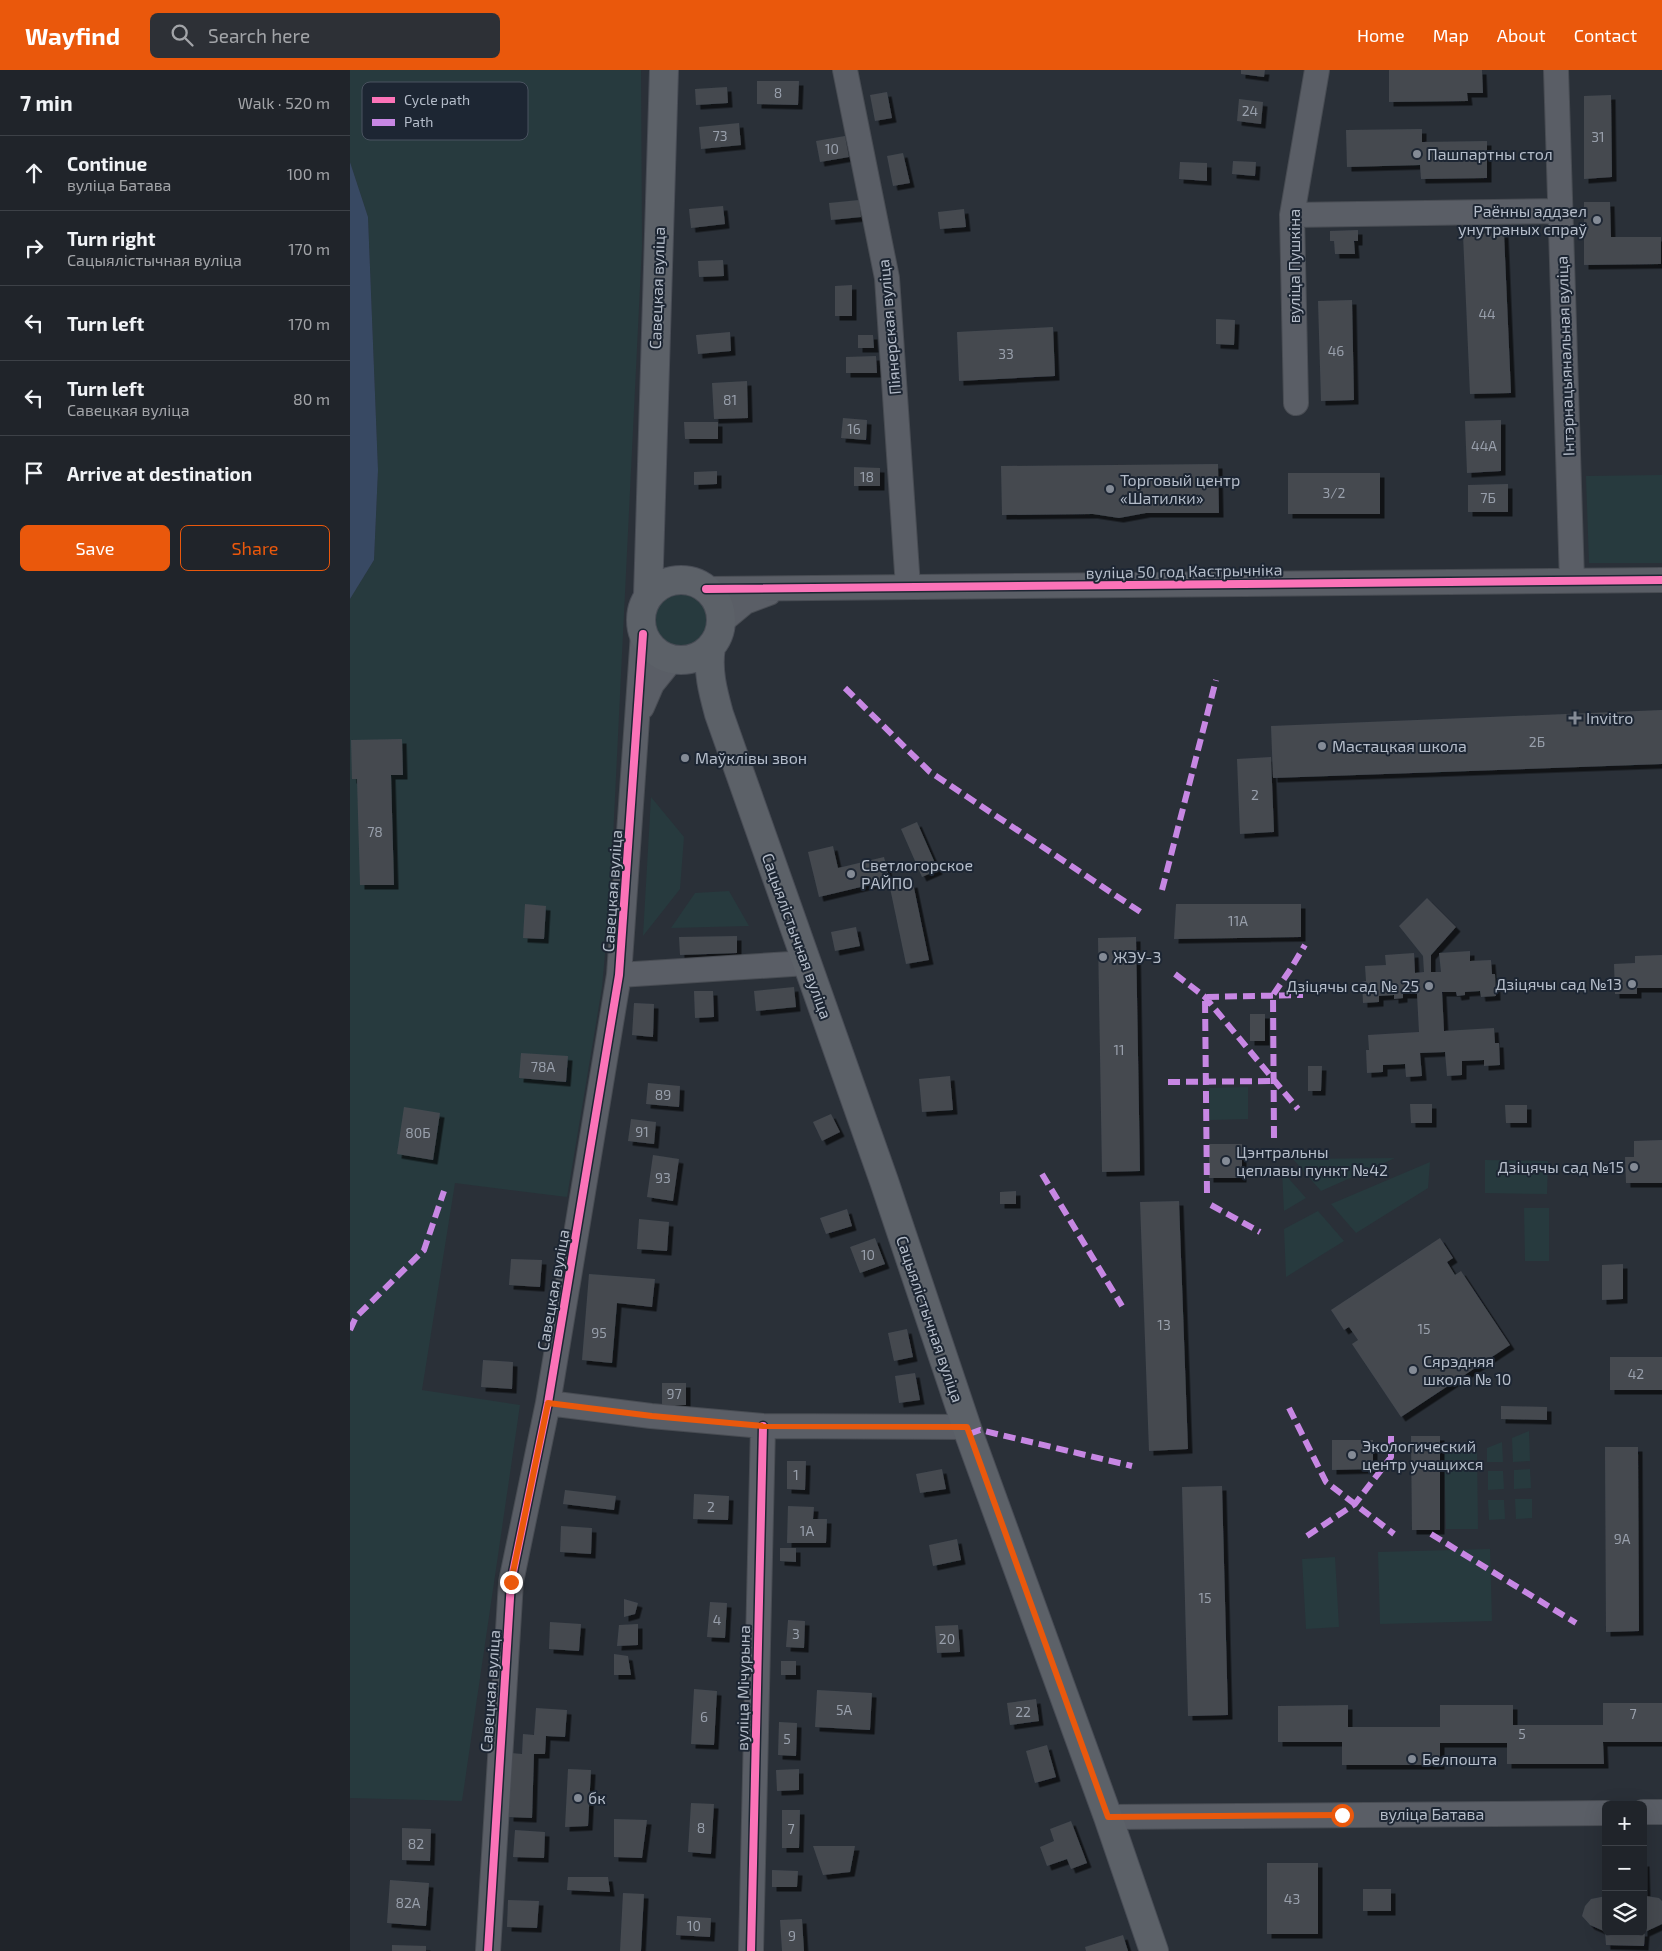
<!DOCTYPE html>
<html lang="en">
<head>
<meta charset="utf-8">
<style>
	:root { --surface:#20242a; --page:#2d3036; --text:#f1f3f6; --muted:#a2a4a8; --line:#3d4147; --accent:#ea580c }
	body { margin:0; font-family:"Exo 2",sans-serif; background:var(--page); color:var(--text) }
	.controls { position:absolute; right:15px; bottom:15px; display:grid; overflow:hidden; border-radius:8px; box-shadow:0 5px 20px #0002 }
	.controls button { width:45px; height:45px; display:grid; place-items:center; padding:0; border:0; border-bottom:1px solid var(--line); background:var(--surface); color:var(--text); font:25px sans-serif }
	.stop { position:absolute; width:15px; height:15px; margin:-11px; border:4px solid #ea580c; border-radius:50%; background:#fff }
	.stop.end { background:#ea580c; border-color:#fff; box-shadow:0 1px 5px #0008 }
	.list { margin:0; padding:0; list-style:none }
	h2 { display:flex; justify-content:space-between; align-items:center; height:65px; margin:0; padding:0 20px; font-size:21px }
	h2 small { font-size:16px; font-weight:400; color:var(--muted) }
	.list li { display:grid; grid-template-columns:32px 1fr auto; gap:15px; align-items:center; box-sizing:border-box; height:75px; padding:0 20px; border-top:1px solid var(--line) }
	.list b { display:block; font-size:19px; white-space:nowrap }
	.list p { margin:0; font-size:16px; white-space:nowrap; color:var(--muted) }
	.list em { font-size:16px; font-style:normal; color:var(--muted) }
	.actions { display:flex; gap:10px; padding:15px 20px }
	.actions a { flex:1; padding:11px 0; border:1px solid var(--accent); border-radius:8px; text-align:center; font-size:18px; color:var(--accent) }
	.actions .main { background:var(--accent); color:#fff }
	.icon { flex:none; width:28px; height:28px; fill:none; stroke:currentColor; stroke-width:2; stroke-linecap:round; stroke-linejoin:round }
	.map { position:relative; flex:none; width:1312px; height:1881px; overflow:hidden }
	header { display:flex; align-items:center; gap:30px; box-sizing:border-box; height:70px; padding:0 25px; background:var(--accent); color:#fff }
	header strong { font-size:24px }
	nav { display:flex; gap:28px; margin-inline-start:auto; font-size:18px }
	.search { width:350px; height:45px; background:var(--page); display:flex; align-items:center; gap:12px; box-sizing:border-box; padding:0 18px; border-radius:8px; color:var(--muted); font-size:19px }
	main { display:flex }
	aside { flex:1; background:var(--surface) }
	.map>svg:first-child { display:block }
	.green { fill:#273a3e }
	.water { fill:#384963 }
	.building { fill:#444950; filter:url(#shadow) }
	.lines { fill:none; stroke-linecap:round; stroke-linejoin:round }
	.minor-casing { stroke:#484c53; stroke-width:26 }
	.major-casing { stroke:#484c55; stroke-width:30 }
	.minor { stroke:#5a5e66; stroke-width:24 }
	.major { stroke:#5c6168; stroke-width:28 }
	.quiet { stroke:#c787e3; stroke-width:6; stroke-dasharray:12 6; stroke-linecap:butt }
	.cycleway-casing { stroke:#1d2633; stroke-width:11 }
	.cycleway { stroke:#fb73b8; stroke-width:8 }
	.route { stroke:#ea580c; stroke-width:6 }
	.poi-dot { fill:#848b96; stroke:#1d2633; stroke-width:2 }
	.labels { text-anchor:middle; stroke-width:4; stroke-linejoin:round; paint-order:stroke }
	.number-label { font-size:14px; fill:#989fab }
	.poi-label { font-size:16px; fill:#b4bcc9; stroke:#1d2633; text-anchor:start }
	.street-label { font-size:16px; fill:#b4bcc9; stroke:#1d2633 }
	.key { fill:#1d2633; stroke:#4a5360; stroke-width:1 }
	.key-label { font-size:14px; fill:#b4bcc9 }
</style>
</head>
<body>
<header>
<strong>Wayfind</strong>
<div class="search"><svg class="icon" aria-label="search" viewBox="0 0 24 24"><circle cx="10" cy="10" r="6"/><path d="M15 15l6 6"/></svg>Search here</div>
<nav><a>Home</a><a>Map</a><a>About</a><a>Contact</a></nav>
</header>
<main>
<aside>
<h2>7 min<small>Walk · 520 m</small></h2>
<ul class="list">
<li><svg class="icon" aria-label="ahead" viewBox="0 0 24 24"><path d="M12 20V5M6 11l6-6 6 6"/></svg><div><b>Continue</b><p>вуліца Батава</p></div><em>100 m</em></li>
<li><svg class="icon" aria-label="right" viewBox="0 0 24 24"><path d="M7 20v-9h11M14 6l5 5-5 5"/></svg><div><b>Turn right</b><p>Сацыялістычная вуліца</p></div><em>170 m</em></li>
<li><svg class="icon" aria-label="left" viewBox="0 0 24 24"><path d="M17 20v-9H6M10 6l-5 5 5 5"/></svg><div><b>Turn left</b></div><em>170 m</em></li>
<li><svg class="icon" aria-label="left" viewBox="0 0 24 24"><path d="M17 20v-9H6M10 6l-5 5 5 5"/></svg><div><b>Turn left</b><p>Савецкая вуліца</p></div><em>80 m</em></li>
<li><svg class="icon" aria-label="arrive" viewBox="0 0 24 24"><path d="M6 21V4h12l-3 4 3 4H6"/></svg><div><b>Arrive at destination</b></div></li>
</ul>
<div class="actions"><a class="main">Save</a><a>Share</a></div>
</aside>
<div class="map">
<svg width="1312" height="1881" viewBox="0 0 1312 1881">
	<defs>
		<filter id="shadow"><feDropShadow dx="4.5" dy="4.5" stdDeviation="0" flood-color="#0009"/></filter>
	</defs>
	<rect width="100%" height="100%" fill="#2a3038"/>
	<path class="green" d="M0,0h291l1,176 -32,653 -8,88 -35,210 -112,-14 -33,207 98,15 -58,396 -112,-3v-1199l24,-39 4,-90 -10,-253 -18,-55z
		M1312,405v88h-73l-3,-87z
		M299 550a32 32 0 1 1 64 0a32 32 0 1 1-64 0Z
		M301,727l33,40 -4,52 -37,47z
		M379,821l20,35 -78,2 24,-35z
		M898,1017v32l-38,1 -1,-32z
		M1045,1088l-74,33 -28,-32z
		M1135,1090l63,1 -1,33 -62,-1z
		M1080,1092l-2,26 -72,45 -25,-29z
		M932,1101l24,27 -22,13z
		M1174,1138h25v53h-24z
		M968,1141l26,30 -58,36 -2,-48z
		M1179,1361l1,30 -17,1 -1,-24z
		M1152,1372l1,20h-16v-14z
		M1094,1378h33l1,81h-32z
		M1180,1399l1,19 -17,1v-19z
		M1138,1401h15l1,18 -16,1z
		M1165,1429h17v19l-16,1z
		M1138,1430h16l1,19 -16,1z
		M1140,1479l2,72 -112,3 -2,-72z
		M985,1487l4,70 -33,2 -4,-70z"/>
	<path class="water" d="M0,92l18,55 10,253 -4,90 -24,39z"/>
	<path class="building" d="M891,0h24l-1,7 -23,-3z
		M1039,0h93l1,23h-16l1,8 -79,1z
		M407,11h42l-1,24 -41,-1z
		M377,17l1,16 -32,2 -1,-16z
		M537,22l5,26 -17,3 -5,-26z
		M1261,25l1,82 -28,2v-83z
		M889,29l24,3 -2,22 -24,-3z
		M389,53l2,22 -40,4 -2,-22z
		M1072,59v13l65,-1v37l-66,1 -1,-14 -73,2 -1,-37z
		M495,66l4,21 -29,5 -4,-21z
		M553,83l7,30 -17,3 -6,-30z
		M883,91l23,1 -1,14 -23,-2z
		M830,92l27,1v18l-28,-2z
		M509,130l2,17 -30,3 -2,-17z
		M1234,132h26l1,35h50v27l-77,1z
		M373,136l2,18 -34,4 -2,-19z
		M614,139l2,18 -26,2 -2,-17z
		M1008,160v11h-4l1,13h-20l-1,-13h-4v-10z
		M1154,163l7,160 -41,1 -7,-160z
		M373,190l1,16 -25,1 -1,-16z
		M502,215v31h-17v-30z
		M1002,230l2,100 -33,1 -3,-100z
		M866,249l19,1 -1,25 -18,-1z
		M703,257l2,49 -96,5 -2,-49z
		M380,262l1,19 -33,3 -2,-19z
		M508,265h15l1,13h-16z
		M526,286l1,17h-31v-16z
		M397,311l1,37 -34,1 -2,-36z
		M493,348l24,2 -1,20 -25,-2z
		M1151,350v51l-34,2 -2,-52z
		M334,352h34v17h-33z
		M868,394l1,49h-73l-27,5 -26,-4 -91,1 -1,-49z
		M504,397l26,1v18h-26z
		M367,401v13l-23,1v-13z
		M938,403h92v41h-92z
		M1158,414v28h-40v-27z
		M1312,640v54l-389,14 -2,-52z
		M52,669l1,36h-12l3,110h-34l-3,-106h-5l-1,-39z
		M921,687l3,75 -34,2 -3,-75z
		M567,752l21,48 -16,7 -21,-48z
		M483,776l5,22 46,-11 6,23 -71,17 -11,-45z
		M563,813l16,77 -23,4 -16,-76z
		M1077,828l29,29 -25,28v17h10l-2,-19 31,-2v10l21,-1 1,14h3l1,22 -15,1 -1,-6 -15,1v3l-8,1 -1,-4h-14l2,39 50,-3 1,15h4l1,22 -16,1v-6l-22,1v14l-15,1 -2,-24 -25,1 2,23 -16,1 -1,-13 -22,1v7l-16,1 -1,-23h3l-1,-15 51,-3 -2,-38h-14v4l-9,1v-4l-15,1v6l-16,1 -1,-21 4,-1 -1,-15 21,-1 -1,-10 29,-2 1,20 9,-1 -1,-16 -24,-30z
		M175,834l21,2 -2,33 -21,-1z
		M826,834h125v33l-127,2z
		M506,857l4,19 -25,5 -4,-19z
		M387,866v17l-57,2 -1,-18z
		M786,867l4,234 -38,1 -4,-234z
		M1312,885v33h-25v6h-22l-1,-30 21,-1v-7z
		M444,917l2,20 -40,4 -2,-20z
		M344,921h19l1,26 -19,1z
		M284,933l20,1 -1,33 -21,-2z
		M900,944h15v27h-15z
		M171,983l47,3 -2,26 -47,-4z
		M958,996h14l-1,25h-13z
		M600,1006l3,34 -31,2 -3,-33z
		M298,1013l32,3 -1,21 -33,-3z
		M1060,1034h22v19h-21z
		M1155,1035h22v18h-21z
		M54,1037l36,6 -7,47 -36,-6z
		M481,1044l9,18 -18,9 -9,-19z
		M281,1049l25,3 -2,22 -26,-3z
		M1312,1070v43h-36l-1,-26h9v-16z
		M859,1074h33v34h-33z
		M303,1085l26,4 -6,42 -26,-4z
		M666,1121v13h-16v-12z
		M829,1131l9,248 -39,2 -9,-249z
		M497,1139l5,17 -26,8 -6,-16z
		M289,1149l30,3 -2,29 -30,-2z
		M525,1168l10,26 -25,9 -10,-26z
		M1090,1168l13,20 -6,4 8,13 6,-4 49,74 -109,72 -49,-73 6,-4 -9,-13 -5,3 -13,-20z
		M161,1189l31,1 -2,27 -31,-2z
		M1273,1194v35l-21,1v-35z
		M239,1204l66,5 -3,28 -35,-4 -5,60 -30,-3z
		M557,1259l6,28 -19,4 -6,-28z
		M1260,1287h52v33h-52z
		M133,1290l30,2 -1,27 -31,-2z
		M565,1303l5,27 -21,3 -4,-27z
		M312,1313h24v22h-24z
		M1151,1336l46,1v13l-46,-1z
		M1061,1366h29v94h-28z
		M982,1370h41v29l-41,1z
		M1255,1377h33l1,184 -33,1z
		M437,1391h19l-1,29 -18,-1z
		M592,1399l4,20 -26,4 -4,-19z
		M872,1416l6,229 -40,1 -6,-229z
		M215,1420l51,6 -2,14 -51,-6z
		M344,1424l35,2 -1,24 -35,-1z
		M438,1436l26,1 -1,12h14l-1,24h-39z
		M211,1456l31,2 -1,26 -31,-2z
		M607,1469l4,21 -28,6 -4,-21z
		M430,1478h16v14l-16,-1z
		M274,1529l14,4 -3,11 -11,3z
		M360,1532l17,1 -2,35 -18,-1z
		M438,1550l17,1 -1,27 -18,-1z
		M200,1552l31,2 -2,27 -30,-2z
		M288,1554v21l-21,1 2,-21z
		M608,1555l2,27 -23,1 -2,-27z
		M264,1584l14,2 3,19h-17z
		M431,1591h15v14h-15z
		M344,1619l23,2 -3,54 -23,-1z
		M467,1620l55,3 -2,37 -55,-3z
		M686,1629l3,22 -29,4 -3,-22z
		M1253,1633h59v39h-59l1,22h-97v-21h-67v22h-98v-23h-64v-36l70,-1v22h92v-22h73v20h90z
		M186,1638l31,2 -2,27 -19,-1 -1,18h-11l-2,64 -23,-1 2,-64 11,1 1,-20 11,1z
		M429,1652l18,1 -1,33 -18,-1z
		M697,1675l9,32 -21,6 -9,-32z
		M218,1699l23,1 -3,56 -23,1z
		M449,1699v21l-22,1 -1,-21z
		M341,1733l23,1 -3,50 -23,-2z
		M432,1740h18l-1,38h-17z
		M264,1749l33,1 -5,38 -28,-1z
		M721,1751l16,42 -16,6 -4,-10 -20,7 -7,-19 14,-6 -4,-12z
		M52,1758l29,1 -1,32 -28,-1z
		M165,1760l30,2 -1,26 -31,-1z
		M463,1776h42l-5,26 -27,3z
		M1293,1792h2l1,34 13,2 3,3v23l-17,8 -1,14 -38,-1 -1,-13h38z
		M917,1793h51v71h-51z
		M422,1800l26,1 -1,16h-25z
		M218,1807h40l2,15 -43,-2z
		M40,1810l39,3 -3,43 -39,-3z
		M1013,1819h28v22h-28z
		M273,1823l21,1 -3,57h-21z
		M1256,1826v36l-16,-7 -8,-9 3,-10 6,-7z
		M158,1830l31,1 -2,27 -30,-1z
		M327,1846l34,2 -1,19 -34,-2z
		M452,1849l2,32h-22l-2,-31z
		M773,1865l5,16h-42l-1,-4z
		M42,1875l34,1v5h-34z"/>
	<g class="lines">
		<defs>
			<path id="minor" d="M495,0l42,208 21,309
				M1206,0l16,511
				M942,145l268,-4
				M946,333l-4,-188 25,-145
				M356,519l956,-9
				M371,552l24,-20 24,-9
				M292,637l10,-23 21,-26
				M269,905l188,-12
				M198,1333l103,13 112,10 204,1
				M1293,1742h19
				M758,1747l498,-4
				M138,1881l23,-369 37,-179 71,-428 24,-341
				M401,1881l12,-525"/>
			<path id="major" d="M291 550a40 40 0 1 1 80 0a40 40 0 1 1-80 0Z
				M298,526l16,-526
				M361,577c-4,23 2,45 8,67l165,467 85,253 139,383 46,134"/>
		</defs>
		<use href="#minor" class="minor-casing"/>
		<use href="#major" class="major-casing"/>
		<use href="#minor" class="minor"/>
		<use href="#major" class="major"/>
		<path class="quiet" d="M495,618l85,84 212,141
			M812,820l54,-210
			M825,904l30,23 93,112
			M818,1012l106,-1
			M924,1068l-1,-143 17,-25 15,-25
			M692,1104l80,132
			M857,1123l-2,-196 98,-2
			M861,1135l49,27
			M0,1260l6,-13 68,-67 20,-59
			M939,1338l37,74 68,52
			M619,1364l11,-4 152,36
			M1081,1464l145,89
			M957,1466l48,-32 36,-47v-22"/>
		<defs>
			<path id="cycleway" d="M356,519l956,-9
				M138,1881l23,-369 37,-179 71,-428 24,-341
				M401,1881l12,-525"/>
		</defs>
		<use href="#cycleway" class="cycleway-casing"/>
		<use href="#cycleway" class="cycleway"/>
	</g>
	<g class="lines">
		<path class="route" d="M161,1512l37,-179 104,13 111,10 204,1 141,390 234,-2"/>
	</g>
	<g class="poi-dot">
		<circle cx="1067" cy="84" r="5"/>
		<circle cx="1247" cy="150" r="5"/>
		<circle cx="760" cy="419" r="5"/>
		<path d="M1222.5 640.5h5v5h5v5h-5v5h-5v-5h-5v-5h5z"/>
		<circle cx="972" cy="676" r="5"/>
		<circle cx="335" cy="688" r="5"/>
		<circle cx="501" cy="804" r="5"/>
		<circle cx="753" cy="887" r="5"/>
		<circle cx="1282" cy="914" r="5"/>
		<circle cx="1079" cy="916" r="5"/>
		<circle cx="876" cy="1091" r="5"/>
		<circle cx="1284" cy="1097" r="5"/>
		<circle cx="1063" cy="1300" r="5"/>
		<circle cx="1002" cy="1385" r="5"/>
		<circle cx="1062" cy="1689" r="5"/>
		<circle cx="228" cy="1728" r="5"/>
	</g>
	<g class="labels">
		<g class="number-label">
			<text x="428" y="28">8</text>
			<text x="900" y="46">24</text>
			<text x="370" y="71">73</text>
			<text x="1248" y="72">31</text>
			<text x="482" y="84">10</text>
			<text x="1137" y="249">44</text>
			<text x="986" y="286">46</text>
			<text x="656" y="289">33</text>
			<text x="380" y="335">81</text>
			<text x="504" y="364">16</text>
			<text x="1134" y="381">44А</text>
			<text x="517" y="412">18</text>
			<text x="984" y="428">3/2</text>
			<text x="1138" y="433">7Б</text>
			<text x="1187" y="677">2Б</text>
			<text x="905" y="730">2</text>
			<text x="25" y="767">78</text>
			<text x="888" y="856">11А</text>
			<text x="769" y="985">11</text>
			<text x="193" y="1002">78А</text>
			<text x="313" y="1030">89</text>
			<text x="292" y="1067">91</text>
			<text x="68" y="1068">80Б</text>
			<text x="313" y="1113">93</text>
			<text x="518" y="1190">10</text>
			<text x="814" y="1260">13</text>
			<text x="1074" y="1264">15</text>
			<text x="249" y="1268">95</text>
			<text x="1286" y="1309">42</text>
			<text x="324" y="1329">97</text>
			<text x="446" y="1410">1</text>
			<text x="361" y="1442">2</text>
			<text x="457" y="1466">1А</text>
			<text x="1272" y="1474">9А</text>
			<text x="855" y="1533">15</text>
			<text x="367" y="1555">4</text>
			<text x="446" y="1569">3</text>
			<text x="597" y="1574">20</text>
			<text x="494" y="1645">5А</text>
			<text x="673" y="1647">22</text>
			<text x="1283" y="1649">7</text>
			<text x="354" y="1652">6</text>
			<text x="1172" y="1669">5</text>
			<text x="437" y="1674">5</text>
			<text x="351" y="1763">8</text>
			<text x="441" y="1764">7</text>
			<text x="66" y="1779">82</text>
			<text x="942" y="1834">43</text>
			<text x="58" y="1838">82А</text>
			<text x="344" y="1861">10</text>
			<text x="442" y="1871">9</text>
		</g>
		<g class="poi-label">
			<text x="1077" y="90">Пашпартны стол</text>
			<text x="1237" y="147" text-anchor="end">Раённы аддзел<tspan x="1237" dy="18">унутраных спраў</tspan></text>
			<text x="770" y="416">Торговый центр<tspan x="770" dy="18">«Шатилки»</tspan></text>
			<text x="1236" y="654">Invitro</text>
			<text x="982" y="682">Мастацкая школа</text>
			<text x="345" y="694">Маўклівы звон</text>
			<text x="511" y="801">Светлогорское<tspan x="511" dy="18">РАЙПО</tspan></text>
			<text x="763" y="893">ЖЭУ-3</text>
			<text x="1272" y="920" text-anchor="end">Дзіцячы сад №13</text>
			<text x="1069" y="922" text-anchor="end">Дзіцячы сад № 25</text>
			<text x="886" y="1088">Цэнтральны<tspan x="886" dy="18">цеплавы пункт №42</tspan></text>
			<text x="1274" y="1103" text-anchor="end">Дзіцячы сад №15</text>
			<text x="1073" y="1297">Сярэдняя<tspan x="1073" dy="18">школа № 10</tspan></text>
			<text x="1012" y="1382">Экологический<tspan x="1012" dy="18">центр учащихся</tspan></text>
			<text x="1072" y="1695">Белпошта</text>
			<text x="238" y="1734">бк</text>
		</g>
		<g class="street-label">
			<text transform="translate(944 196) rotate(-90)" y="6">вуліца Пушкіна</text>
			<text transform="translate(307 218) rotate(-88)" y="6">Савецкая вуліца</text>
			<text transform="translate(539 257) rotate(-95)" y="6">Піянерская вуліца</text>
			<text transform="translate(1215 286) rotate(-92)" y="6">Інтэрнацыянальная вуліца</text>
			<text transform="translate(834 501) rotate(-1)" y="6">вуліца 50 год Кастрычніка</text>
			<text transform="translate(262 821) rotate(-86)" y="6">Савецкая вуліца</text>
			<text transform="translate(447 866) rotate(70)" y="6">Сацыялістычная вуліца</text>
			<text transform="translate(203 1220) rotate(-80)" y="6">Савецкая вуліца</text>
			<text transform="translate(580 1249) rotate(71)" y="6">Сацыялістычная вуліца</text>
			<text transform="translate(393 1618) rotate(-89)" y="6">вуліца Мічурына</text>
			<text transform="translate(140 1621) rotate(-86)" y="6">Савецкая вуліца</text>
			<text x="1082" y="1750">вуліца Батава</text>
		</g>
	</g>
	<rect x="12" y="12" width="166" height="58" rx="8" class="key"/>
	<rect x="22" y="27" width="23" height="6" fill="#fb73b8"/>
	<rect x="22" y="49" width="23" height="7" fill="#c787e3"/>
	<g class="key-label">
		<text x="54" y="35">Cycle path</text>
		<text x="54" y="57">Path</text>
	</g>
</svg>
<div class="controls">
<button>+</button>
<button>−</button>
<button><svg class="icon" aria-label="layers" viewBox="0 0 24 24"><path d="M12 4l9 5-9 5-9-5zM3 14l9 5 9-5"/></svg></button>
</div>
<div class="stop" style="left:992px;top:1745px"></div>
<div class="stop end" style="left:161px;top:1512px"></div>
</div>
</main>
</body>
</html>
